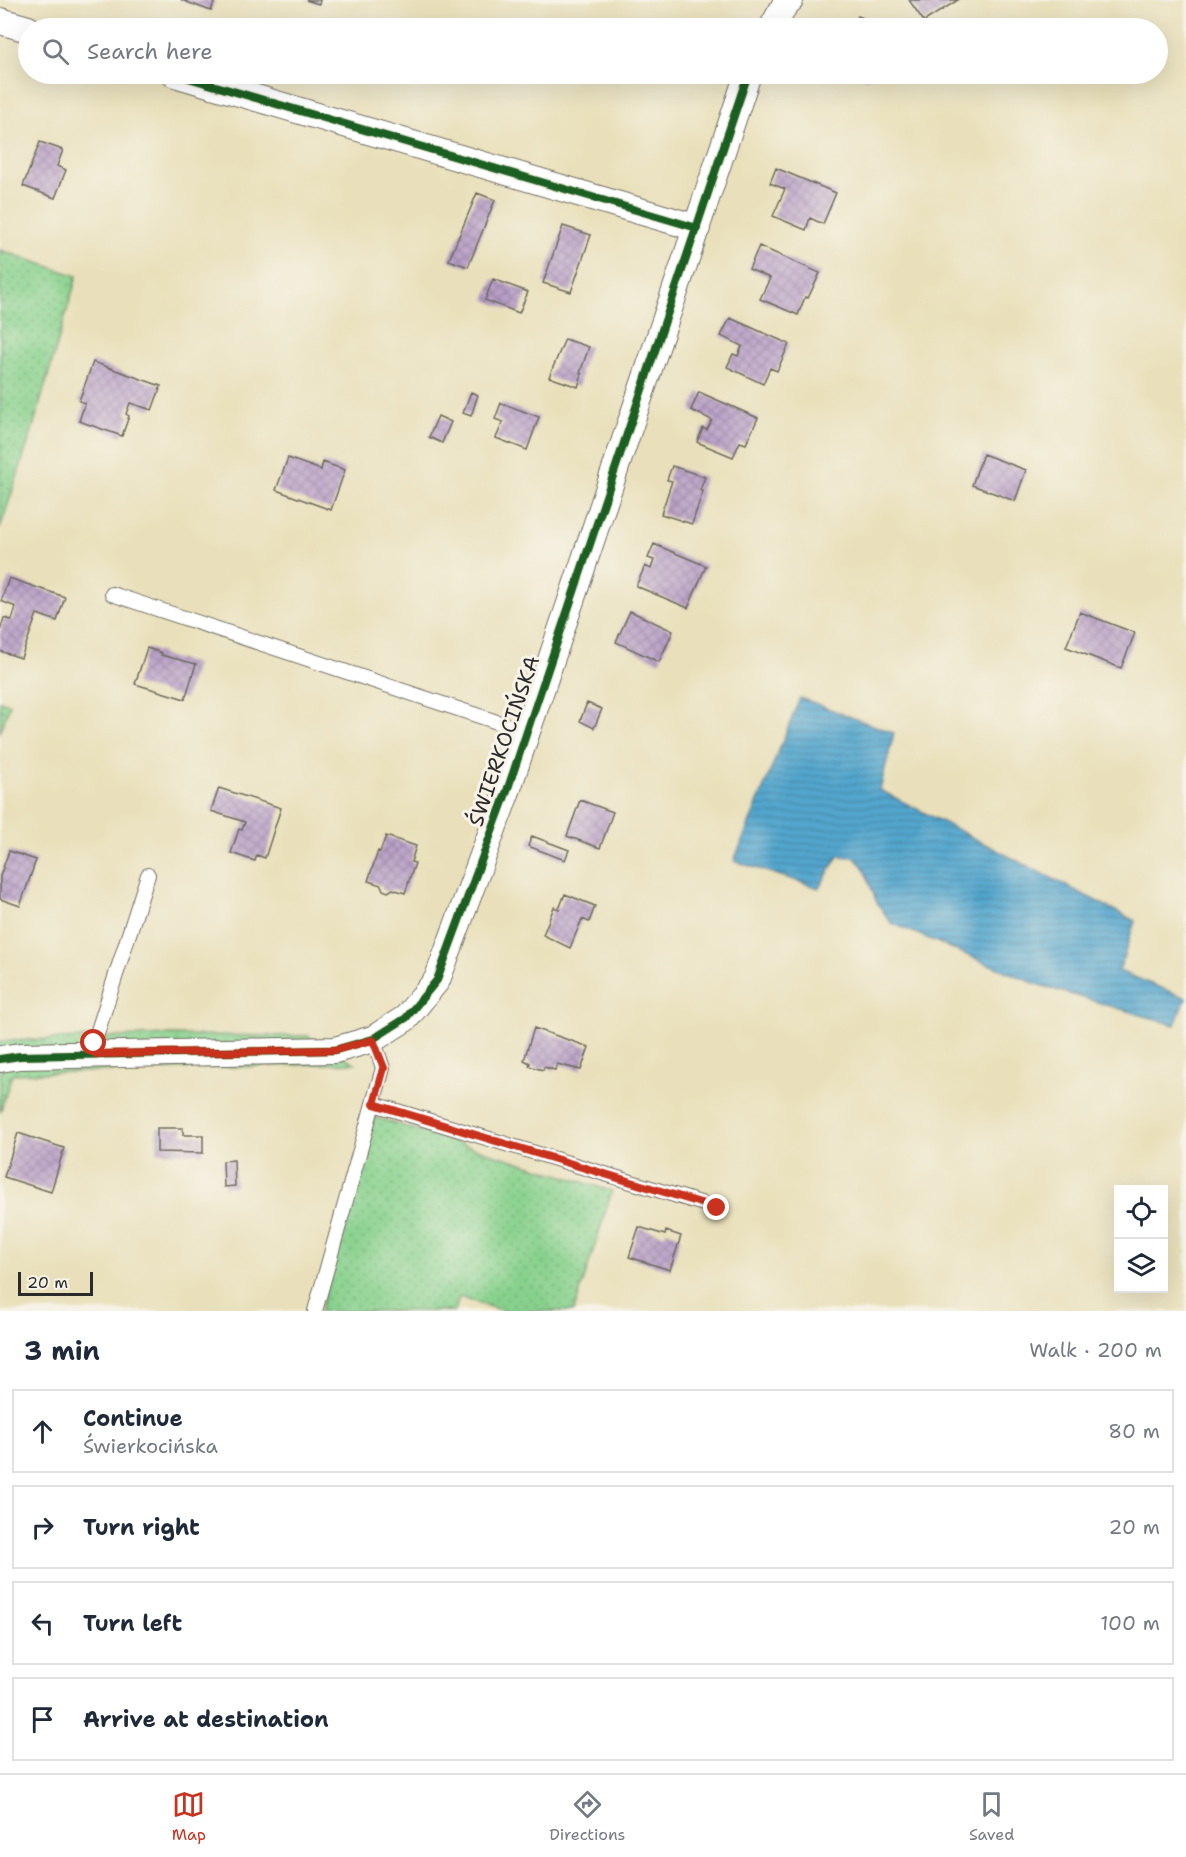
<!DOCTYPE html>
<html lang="en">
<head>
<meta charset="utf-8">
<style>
	:root { --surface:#fff; --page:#f6f6f7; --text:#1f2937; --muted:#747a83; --line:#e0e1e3; --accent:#c8321e }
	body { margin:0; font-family:"Shantell Sans",sans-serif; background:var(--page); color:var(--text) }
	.controls { position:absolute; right:18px; bottom:18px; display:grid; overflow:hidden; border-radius:0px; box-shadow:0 6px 24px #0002 }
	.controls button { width:54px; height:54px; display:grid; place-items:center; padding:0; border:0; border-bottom:2px solid var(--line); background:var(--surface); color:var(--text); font:30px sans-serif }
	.scale { position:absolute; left:18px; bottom:15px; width:75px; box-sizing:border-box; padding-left:6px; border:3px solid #2b2b2b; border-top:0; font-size:16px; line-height:21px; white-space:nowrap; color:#2b2b2b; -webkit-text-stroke:4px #f7f3e8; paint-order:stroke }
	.stop { position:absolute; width:18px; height:18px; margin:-14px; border:4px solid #c8321e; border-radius:50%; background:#fff }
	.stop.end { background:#c8321e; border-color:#fff; box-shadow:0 2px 6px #0008 }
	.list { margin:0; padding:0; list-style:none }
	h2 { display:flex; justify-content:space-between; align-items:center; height:78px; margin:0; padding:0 24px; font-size:26px }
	h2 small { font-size:20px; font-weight:400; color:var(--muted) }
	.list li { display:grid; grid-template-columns:39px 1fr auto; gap:18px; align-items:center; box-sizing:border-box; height:84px; margin:0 12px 12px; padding:0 12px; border:2px solid var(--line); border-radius:0px }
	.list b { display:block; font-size:22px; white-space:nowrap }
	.list p { margin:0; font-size:20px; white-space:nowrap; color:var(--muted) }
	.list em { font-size:20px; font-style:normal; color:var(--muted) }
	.icon { flex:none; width:33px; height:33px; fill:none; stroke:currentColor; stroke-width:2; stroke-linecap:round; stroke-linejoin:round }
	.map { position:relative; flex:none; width:1186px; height:1311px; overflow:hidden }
	.search { position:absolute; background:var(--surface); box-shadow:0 6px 24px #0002; left:18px; right:18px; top:18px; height:66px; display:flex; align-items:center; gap:15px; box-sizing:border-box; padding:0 21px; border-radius:33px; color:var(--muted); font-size:22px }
	.sheet { height:462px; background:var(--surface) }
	nav { display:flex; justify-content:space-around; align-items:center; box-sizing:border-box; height:84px; border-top:2px solid var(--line); background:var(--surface); font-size:16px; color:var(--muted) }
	nav a { display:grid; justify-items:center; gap:3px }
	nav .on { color:var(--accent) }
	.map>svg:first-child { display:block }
	.grass { fill:url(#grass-dots); stroke:#5a7e5c; stroke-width:1.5 }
	.water { fill:url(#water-rules); stroke:#3f687c; stroke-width:1.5 }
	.building { fill:url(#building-cross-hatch) }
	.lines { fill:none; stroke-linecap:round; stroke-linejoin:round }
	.lane-casing { stroke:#6e6a5d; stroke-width:16 }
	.street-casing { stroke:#6e6a5d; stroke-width:28 }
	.lane { stroke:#fff; stroke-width:14 }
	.street { stroke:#fff; stroke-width:26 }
	.cycleway-casing { stroke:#f7f3e8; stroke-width:11 }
	.cycleway { stroke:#1b5e20; stroke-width:8 }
	.route { stroke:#c8321e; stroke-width:8 }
	.labels { text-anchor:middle; stroke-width:6; stroke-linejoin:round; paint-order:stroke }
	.street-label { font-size:21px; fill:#2b2b2b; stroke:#f7f3e8 }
</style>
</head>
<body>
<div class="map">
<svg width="1186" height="1311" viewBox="0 0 1186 1311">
	<defs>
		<pattern id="grass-dots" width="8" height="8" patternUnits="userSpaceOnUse" patternTransform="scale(1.5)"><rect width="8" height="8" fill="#88d18d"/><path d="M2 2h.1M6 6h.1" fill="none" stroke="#6faa73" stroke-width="1.8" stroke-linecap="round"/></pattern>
		<pattern id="water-rules" width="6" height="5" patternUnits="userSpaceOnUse" patternTransform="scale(1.5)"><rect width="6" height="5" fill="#53a6ce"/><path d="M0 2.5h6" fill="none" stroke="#4587a7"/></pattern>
		<pattern id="building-cross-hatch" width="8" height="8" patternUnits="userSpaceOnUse" patternTransform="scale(1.5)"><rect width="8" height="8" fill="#b89fc7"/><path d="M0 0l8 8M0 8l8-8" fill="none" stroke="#9682a2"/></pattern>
	</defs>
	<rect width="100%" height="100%" fill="#f7f3e8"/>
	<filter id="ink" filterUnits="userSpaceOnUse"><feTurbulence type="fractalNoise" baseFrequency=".0167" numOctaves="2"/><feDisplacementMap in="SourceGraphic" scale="12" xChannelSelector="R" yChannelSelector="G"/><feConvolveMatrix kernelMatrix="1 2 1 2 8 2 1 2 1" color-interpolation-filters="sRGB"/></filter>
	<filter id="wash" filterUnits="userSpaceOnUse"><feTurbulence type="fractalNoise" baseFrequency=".008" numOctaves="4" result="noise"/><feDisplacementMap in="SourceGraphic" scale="24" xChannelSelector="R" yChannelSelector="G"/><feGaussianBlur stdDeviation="1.35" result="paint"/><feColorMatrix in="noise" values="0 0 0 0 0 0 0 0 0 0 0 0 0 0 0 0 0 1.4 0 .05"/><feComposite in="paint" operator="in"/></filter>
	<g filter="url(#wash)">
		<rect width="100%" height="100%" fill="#e9e0bb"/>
		<path class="grass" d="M0,250l77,26 -46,158 -31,95z
			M0,701l10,3 -10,29z
			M171,1035l137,1 47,27 -343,11 -12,39v-72z
			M374,1117l238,74 -38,120h-70l-45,-14 -4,14h-135z"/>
		<path class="water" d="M800,698l94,35 -14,57 255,131 -16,50 67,27 -11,27 -139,-41 -145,-61 -15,-22 -12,-33 -10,-11 -16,-1 -19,32 -85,-27z"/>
		<g id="blocks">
			<path class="building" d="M181,0h34l-4,11z
				M306,0h14l-1,4z
				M909,0h49l-32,20 -1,3z
				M858,16l29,12h-35z
				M247,19l33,9h-36z
				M854,74h16l-3,5z
				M40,142l23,8 -6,16 9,4 -11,28 -32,-12z
				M776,168l60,25 -13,31 -13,-6 -4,12 -33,-14 12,-27 -15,-6z
				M477,193l18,7 -27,67 -19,-7z
				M563,226l28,9 -20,57 -28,-9z
				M759,246l61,27 -12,25 -3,-1 -7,18 -38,-16 10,-21 -21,-9z
				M493,279l35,13 -9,21 -34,-13z
				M730,318l59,26 -12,27 -7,-3 -7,16 -36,-17 6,-13 5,2 4,-10 -21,-10z
				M565,339l24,8 -9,26 2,1 -4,13 -29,-10z
				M93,362l68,24 -9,24 -22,-7 -4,11 3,2 -7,20 -43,-15 6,-18 -6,-2z
				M471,392l7,3 -7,21 -8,-3z
				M699,392l59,26 -12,26 -6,-2 -7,15 -36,-15 6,-14 4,2 5,-10 -21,-10z
				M501,403l38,14 -12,33 -31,-12 7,-16 -8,-3z
				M438,416l13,6 -9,21 -13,-6z
				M983,454l43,16 -11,31 -43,-16z
				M288,458l33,12 2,-8 22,8 -14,40 -55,-20z
				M672,466l33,11 -5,13 3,1 -11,33 -31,-10 11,-33 -5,-1z
				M654,544l52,22 -18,42 -52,-22 9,-20 6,3 3,-9 -6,-2z
				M9,578l56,19 -8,24 -20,-7 -16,44 -21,-7v-20l4,-13 8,2 4,-13 -15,-6z
				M630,611l43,20 -14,31 -43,-20z
				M1080,612l55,21 -14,35 -55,-21z
				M147,648l15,5 -1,2 35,9 -11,35 -50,-15z
				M587,703l15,6 -8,19 -14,-7z
				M219,788l62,20 -16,50 -8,-3 -2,6 -24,-8 8,-24 3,1 3,-8 -34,-11z
				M580,800l33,12 -13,36 -33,-12z
				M386,836l30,10 -5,16 4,1 -10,30 -12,-4 -5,3 -5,-2 -2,-5 -13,-4 10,-30 2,1z
				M532,836l37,14 -4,10 -37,-14z
				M9,851l27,9 -16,46 -20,-7v-23z
				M565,894l30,12 -6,16 -7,-3 -12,29 -27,-13 11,-28 5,2z
				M534,1028l55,19 -8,23 -24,-6 -2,6 -11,-3 -1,3 -14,-4 1,-3 -6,-3z
				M157,1128h26v7h20v18l-46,-1z
				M18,1133l46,15 -13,44 -47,-15z
				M234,1160l1,26 -11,1 -1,-26z
				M639,1227l26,8 1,-4 15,5 -11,34 -41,-13z"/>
		</g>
	</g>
	<g filter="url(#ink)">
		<use href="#blocks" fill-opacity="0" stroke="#6e6a5d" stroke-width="1.5"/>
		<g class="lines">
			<defs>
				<path id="lane" d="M112,594l415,138
					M96,1055l-2,-12 54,-168
					M374,1104l343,104
					M315,1311l68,-243 -10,-29"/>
				<path id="street" d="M0,21l28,8
					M772,28l14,-25 4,-3
					M175,74l522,154
					M0,1059l20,-3 315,-6 38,-11 33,-21 31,-38 71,-192 240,-714"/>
			</defs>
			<use href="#lane" class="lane-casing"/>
			<use href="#street" class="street-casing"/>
			<use href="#lane" class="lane"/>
			<use href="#street" class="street"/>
			<defs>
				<path id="cycleway" d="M175,74l522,154
					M0,1059l20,-3 315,-6 38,-11 33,-21 31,-38 71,-192 240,-714"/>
			</defs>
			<use href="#cycleway" class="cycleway-casing"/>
			<use href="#cycleway" class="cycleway"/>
		</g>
	</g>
	<g class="lines" filter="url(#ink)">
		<path class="route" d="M94,1043l2,11 239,-4 38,-10 11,28 -10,36 343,104"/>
	</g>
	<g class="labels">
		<g class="street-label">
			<text transform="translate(504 741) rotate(-71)" y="7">ŚWIERKOCIŃSKA</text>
		</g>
	</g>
</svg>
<div class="controls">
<button><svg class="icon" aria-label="locate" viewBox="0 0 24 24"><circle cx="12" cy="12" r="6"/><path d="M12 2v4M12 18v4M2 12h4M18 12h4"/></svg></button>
<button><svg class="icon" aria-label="layers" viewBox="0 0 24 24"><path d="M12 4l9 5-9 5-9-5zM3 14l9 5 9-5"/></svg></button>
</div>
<div class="scale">20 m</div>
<div class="stop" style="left:94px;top:1043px"></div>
<div class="stop end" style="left:717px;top:1208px"></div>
<div class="search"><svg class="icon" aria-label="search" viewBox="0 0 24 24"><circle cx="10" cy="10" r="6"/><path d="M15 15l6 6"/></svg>Search here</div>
</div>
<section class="sheet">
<h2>3 min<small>Walk · 200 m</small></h2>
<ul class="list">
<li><svg class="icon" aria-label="ahead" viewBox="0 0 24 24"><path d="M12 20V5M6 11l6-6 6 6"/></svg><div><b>Continue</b><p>Świerkocińska</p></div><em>80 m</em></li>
<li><svg class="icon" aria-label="right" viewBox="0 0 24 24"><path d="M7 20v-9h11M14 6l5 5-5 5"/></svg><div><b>Turn right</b></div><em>20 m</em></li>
<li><svg class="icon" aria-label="left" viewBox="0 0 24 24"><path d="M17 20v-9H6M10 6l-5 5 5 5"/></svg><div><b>Turn left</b></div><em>100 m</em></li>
<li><svg class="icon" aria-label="arrive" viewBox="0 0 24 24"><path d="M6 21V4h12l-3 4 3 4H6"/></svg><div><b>Arrive at destination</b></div></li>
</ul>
</section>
<nav>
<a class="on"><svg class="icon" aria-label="map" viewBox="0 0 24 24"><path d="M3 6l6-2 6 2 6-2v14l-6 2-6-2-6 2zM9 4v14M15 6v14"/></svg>Map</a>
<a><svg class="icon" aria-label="directions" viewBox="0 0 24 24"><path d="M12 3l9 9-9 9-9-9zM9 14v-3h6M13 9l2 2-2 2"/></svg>Directions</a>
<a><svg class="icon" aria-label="saved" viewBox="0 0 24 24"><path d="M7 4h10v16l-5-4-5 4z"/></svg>Saved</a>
</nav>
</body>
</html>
